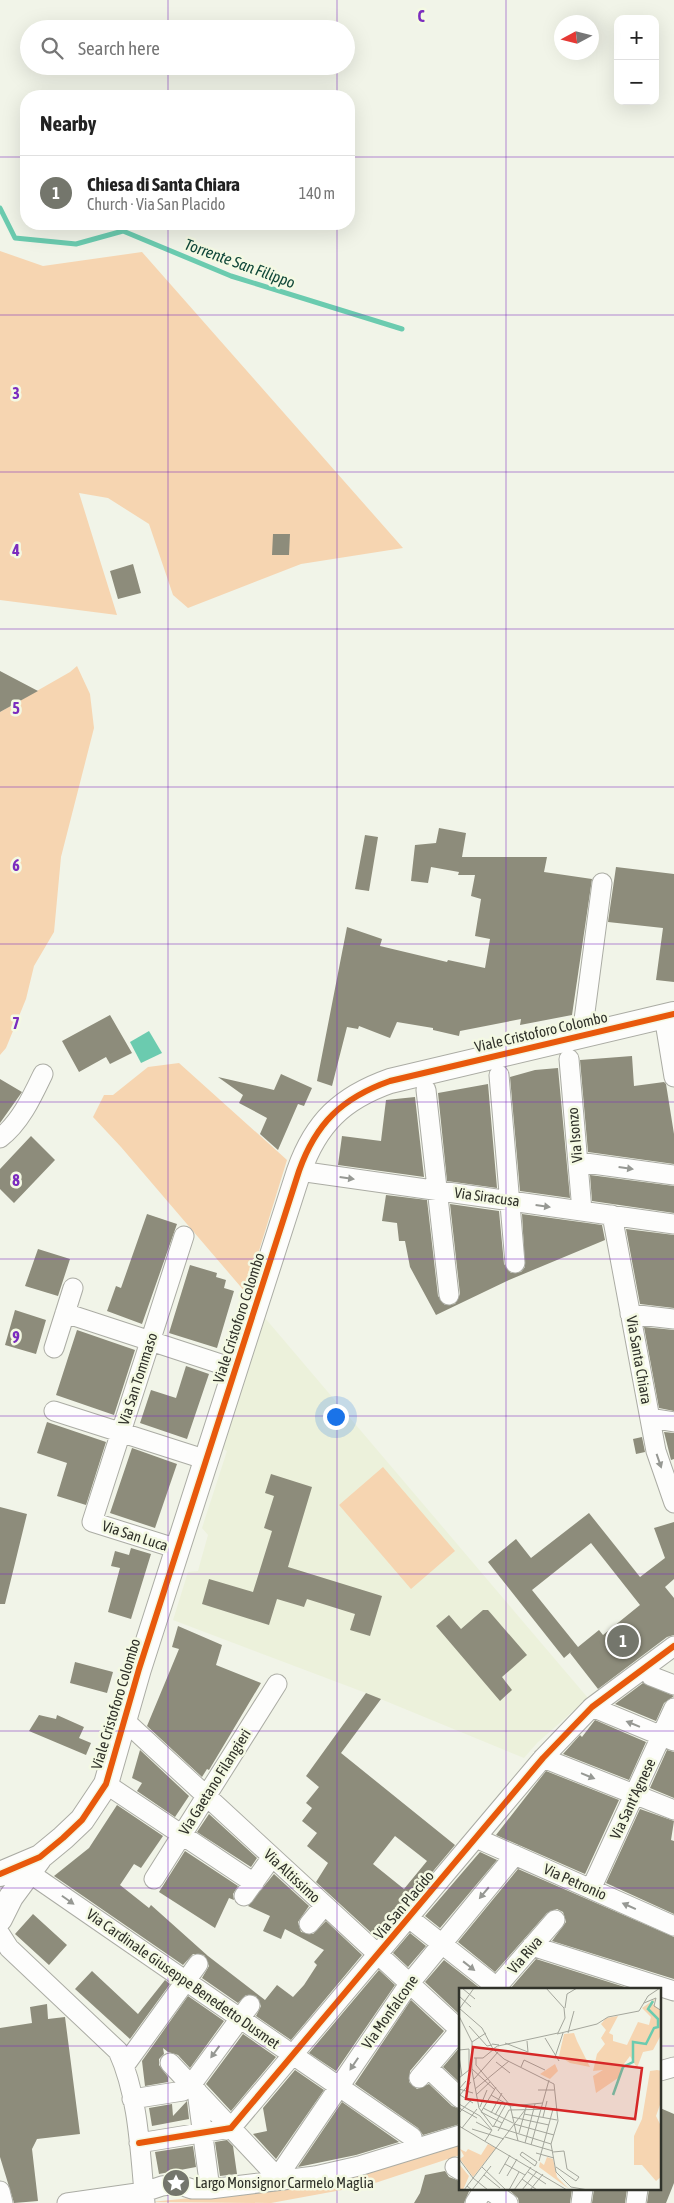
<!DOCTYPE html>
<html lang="en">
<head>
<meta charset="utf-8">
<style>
	:root { --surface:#fff; --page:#f2f2f2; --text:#222; --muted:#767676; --line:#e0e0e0; --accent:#74766c }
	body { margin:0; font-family:"Asap Condensed",sans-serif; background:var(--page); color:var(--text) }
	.controls { position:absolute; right:15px; top:15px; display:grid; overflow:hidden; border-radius:10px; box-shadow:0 5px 20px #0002 }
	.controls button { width:45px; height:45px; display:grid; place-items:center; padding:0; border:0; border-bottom:1px solid var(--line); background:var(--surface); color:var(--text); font:25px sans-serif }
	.compass { position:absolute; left:554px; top:15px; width:45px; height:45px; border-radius:50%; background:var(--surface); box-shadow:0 5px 20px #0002; rotate:263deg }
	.you { position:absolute; left:335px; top:1416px; width:18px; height:18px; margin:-12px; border:4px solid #fff; border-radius:50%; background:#1a73e8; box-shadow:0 0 0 8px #1a73e833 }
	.badge { display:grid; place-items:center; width:32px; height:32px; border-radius:50%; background:var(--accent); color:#fff; font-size:16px; font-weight:700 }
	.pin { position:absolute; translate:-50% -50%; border:2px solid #fff; box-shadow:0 1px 5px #0006 }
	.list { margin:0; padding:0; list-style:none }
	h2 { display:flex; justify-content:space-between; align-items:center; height:65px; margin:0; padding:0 20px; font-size:21px }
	h2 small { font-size:16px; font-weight:400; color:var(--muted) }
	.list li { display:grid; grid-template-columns:32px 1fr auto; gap:15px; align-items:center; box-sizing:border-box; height:75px; padding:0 20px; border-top:1px solid var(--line) }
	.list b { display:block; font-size:19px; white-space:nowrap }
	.list p { margin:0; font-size:16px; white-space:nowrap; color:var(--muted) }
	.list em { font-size:16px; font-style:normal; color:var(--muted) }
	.icon { flex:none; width:28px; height:28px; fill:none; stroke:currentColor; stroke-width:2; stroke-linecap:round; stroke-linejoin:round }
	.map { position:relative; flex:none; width:674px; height:2203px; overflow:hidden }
	.search { position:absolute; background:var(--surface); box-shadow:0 5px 20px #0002; left:20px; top:20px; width:335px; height:55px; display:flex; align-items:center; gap:12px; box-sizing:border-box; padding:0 18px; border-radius:28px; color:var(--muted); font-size:19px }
	.panel { position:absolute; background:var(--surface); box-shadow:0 5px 20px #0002; left:20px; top:90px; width:335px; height:140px; border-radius:20px }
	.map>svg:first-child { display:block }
	.built { fill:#ecf1db }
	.green { fill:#f6d5b1 }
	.water { fill:#6bcbaf }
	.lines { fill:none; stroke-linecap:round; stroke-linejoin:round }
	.stream { stroke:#6bcbaf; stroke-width:5 }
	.building { fill:#8d8c7b; fill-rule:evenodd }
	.minor-casing { stroke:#abaca4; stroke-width:21 }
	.tertiary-casing { stroke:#abaca4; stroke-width:26 }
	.minor { stroke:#fdfdfc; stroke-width:19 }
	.tertiary { stroke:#fdfdfc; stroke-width:24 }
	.cycleway-casing { stroke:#f4f9e3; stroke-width:9 }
	.cycleway { stroke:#e8590c; stroke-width:6 }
	.oneway { fill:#969893 }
	.grid { fill:none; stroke:#7b2cbf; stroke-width:1; stroke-opacity:0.55 }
	.labels { text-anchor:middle; stroke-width:5; stroke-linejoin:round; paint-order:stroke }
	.street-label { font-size:15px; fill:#30322a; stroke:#f4f9e3 }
	.poi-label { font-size:15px; fill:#30322a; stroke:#f4f9e3; text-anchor:start }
	.water-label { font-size:16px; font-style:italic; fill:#11483a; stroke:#f4f9e3 }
	.inset-river { fill:none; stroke:#6bcbaf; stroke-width:2.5 }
	.inset-road { fill:none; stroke:#a4a69c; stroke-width:1 }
	.view { fill:#d62828; fill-opacity:0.15; stroke:#d62828; stroke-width:2.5 }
	.inset-edge { fill:none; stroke:#30322a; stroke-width:2.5 }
	.grid-label { font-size:16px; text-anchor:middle; font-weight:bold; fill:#7b2cbf; stroke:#f4f9e3; stroke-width:5; stroke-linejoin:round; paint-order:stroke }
</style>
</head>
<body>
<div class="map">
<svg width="674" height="2203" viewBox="0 0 674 2203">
	<rect width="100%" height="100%" fill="#f1f4e8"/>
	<path class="built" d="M265,1318l323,380 -51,45 -13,15 -158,-65 -193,-73 15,-48 10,-1 3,-11 7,-25 -6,-7 25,-77 -4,-2z"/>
	<path class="green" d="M0,251l43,15 99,-14 261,296 -102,16 -113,44 -15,-13 -24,-71 -41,-26 -29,-5 38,122 -117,-15z
		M77,666l13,28 4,34 -33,129 -7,75 -20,34 -8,33 -20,49 -6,7v-343l70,-40z
		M179,1063l108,97 -41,133 -125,-146 -28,-30 11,-22h9l35,-28z
		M383,1467l72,84 -44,38 -72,-84z
		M460,2141v14l-91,30 -98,18 -120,-1 89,-9z"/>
	<path class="water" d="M149,1031l13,22 -21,10 -11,-21z"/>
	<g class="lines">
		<path class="stream" d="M0,208l15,30 61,6 47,-13 108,45 171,53"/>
	</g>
	<path class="building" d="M273,534h17l-1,21h-17z
		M133,564l8,29 -23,6 -8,-28z
		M0,671l38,20 -38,21z
		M439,828l27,5 -4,24h85l-3,15 48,7 -20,136 -52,10 1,-6 -61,12 -1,5 -26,-6v-2l-36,-6 -7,16 -31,-12 -1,3 -11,-2 -15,59 -15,-5 30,-154 35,12 -2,7 67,16 1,-2 37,8 5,-29 -15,-3 6,-37 -10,-3 4,-21h-17l1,-3 -28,-5 -3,16 -17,-2 4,-36 21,-2z
		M365,835l13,2 -9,54 -14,-2z
		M616,867l58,7v108l-18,-2 7,-52 -55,-6z
		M110,1015l22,38 -22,11 -4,-7 -27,15 -17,-31z
		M632,1056l2,30 30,-4 2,2 8,50v30l-86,-12 -8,-92z
		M558,1068l12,130 -50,-7 -10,-114 25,-7z
		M281,1074l31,14 -8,18 -6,-2 -20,46 -18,-16 7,-16 -28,-15 4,-8 -25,-18 56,13z
		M0,1079l22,13 -22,31z
		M488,1084l9,104 -50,-7 -9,-88z
		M415,1097l9,80 -86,-12 4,-29 39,5 5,-41z
		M31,1136l24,24 -41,43 -14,-14v-20z
		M590,1175l84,11v27l-82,-12z
		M386,1195l41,5 11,96 7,9 10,-1 5,-10 -10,-90 49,7 5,53 7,9 10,-1 4,-5 -3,-53 80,11 3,15 -96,40 -73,35 -26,-48 -5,-26h-6l-2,-18 -15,-2z
		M147,1214l30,10 -35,100 -35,-13 9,-25 5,2z
		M626,1229l48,6v73l-34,-4z
		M38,1249l32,10 -12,37 -33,-10z
		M190,1265l27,8 -1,4 10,3 -2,8 10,3 -17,57 -48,-15z
		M15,1310l31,10 -10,34 -31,-9z
		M644,1327l30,3v81l-15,-3z
		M77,1330l58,20 -21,65 -58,-20z
		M186,1366l23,8 -22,65 -47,-16 11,-33 25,8z
		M47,1422l59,20 -20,63 -29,-9 10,-33 -30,-10z
		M664,1432l10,1v26l-3,1z
		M642,1437l3,15 -9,2 -3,-15z
		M132,1448l45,16 -22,64 -45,-15z
		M271,1474l41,13 -24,80 94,29 -12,40 -20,-6 5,-16 -48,-15 -3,8 -27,-8 -8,26 -67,-21 7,-25 44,13 19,-61 -8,-3 10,-32 -9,-3z
		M0,1507l27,7 -22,90h-5z
		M589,1513l51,64 25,-19 -11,-30 20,-6v57l-9,8 9,11v37l-7,2 -69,52 -28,-36 2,-2 -8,7 -76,-96 28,-23 15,19zM591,1543l49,62 -37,30 -4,-5 -21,17 -46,-57z
		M131,1548l20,6 -20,65 -23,-7 12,-44 -9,-2 4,-15 14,4z
		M483,1610h5l39,45 -25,22 10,13 -12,11 -64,-75 13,-11 12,14z
		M178,1626l44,19 -6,20 45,18 -52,87 -2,-1 -5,8 -55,-51 32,-77 -7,-2z
		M75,1662l38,10 -6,21 -37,-10z
		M643,1683l31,13 -10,7 -8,18 -41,-17z
		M366,1693l15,6 -40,54 114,92 -78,93 -61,-56 12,-19 -21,-17 10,-13 -15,-12 10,-13 -6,-5 13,-16 -13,-11zM395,1836l32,25 -23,28 -31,-25z
		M39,1715l17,4 1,-4 27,12 -5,11 12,5 -5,12 -57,-24z
		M595,1720l51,22 -17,38 -66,-26 17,-19 2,2z
		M140,1750l49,46 -14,21 -38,-26 5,-8 -10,-5z
		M667,1750l7,2v46l-24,-10z
		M546,1771l73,29 -34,74 -89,-39z
		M117,1805l46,31 -22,32 -7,-4 -14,21 29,23 2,-3 57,51 57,44 12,-15 16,12 11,-12 13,-20 -3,-3 10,-12 -39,-21 -4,10 -18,-8 7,-15 -22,-10 26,-32 35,32 -11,16 3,10 12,2 13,-13 36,34 -71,85 -35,-24 5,-10 -5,-10 -10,-1 -8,8 -36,-25 7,-12 -5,-11 -11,-1 -10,11 -129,-89 35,-28z
		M640,1809l34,12 -3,19 3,1v73l-68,-31z
		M209,1814l48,44 -6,9 -54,-35z
		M185,1851l53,35 -5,8 1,6 -5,-2 -14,30 -56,-36z
		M480,1852l17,8 -57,68 -15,-12z
		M518,1869l156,68v42l-122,-38 14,-19 -3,-10 -6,-3 -10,4 -52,59 -37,-30z
		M33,1914l34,31 -18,20 -34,-31z
		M410,1933l16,13 -18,21 -15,-14z
		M536,1959l95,30h-121z
		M444,1960l37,29h-21v26l-35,-33z
		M379,1970l16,15 -59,86 -27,-18z
		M92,1971l46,43 27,-34 5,4 -40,55 -55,-50z
		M188,1996l36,25 -34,47 -12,-13 -10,-3 -5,-4 1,6 -5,5v6l9,12v5l-23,4 -3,-25z
		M411,2000l33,31 -34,40 -1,11 8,7 12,-5 23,22 8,3v15l-37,11 -5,-7 -63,-44z
		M47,2004l1,15 17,-2 15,117 -43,5 -5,10 6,52 -24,2 -14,-46v-129l32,-5 -2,-16z
		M243,2034l33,23 -45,54 -25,-27z
		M460,2047v36l-17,-16z
		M295,2070l29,20 -48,69 -23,-25 14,-3 -4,-23z
		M187,2101l2,18 -37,7 -3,-18 23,-4 1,12z
		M342,2102l57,40 -43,13 -58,12z
		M660,2108l14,6v69l-8,20h-19l2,-14h11z
		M227,2140l6,6 4,28 -17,2 -5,-34z
		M193,2146l3,21 -37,7 -4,-22z
		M445,2171l4,6 11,4v8h10l-6,14h-50l6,-10 5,-18z
		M508,2189h64l-2,14h-51l-1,-5z
		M594,2189h33l-2,14h-33z"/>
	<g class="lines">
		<defs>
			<path id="minor" d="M664,1016l10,61
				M582,1035l20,-152
				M569,1059l13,152
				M499,1075l16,188
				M426,1090l23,205
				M0,1138c20,-15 32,-41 43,-64
				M578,1162l96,13
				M299,1171l375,53
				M612,1215l44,236 18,52
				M65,1313l171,56
				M630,1314l44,5
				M54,1348l19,-60
				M54,1411l153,49
				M650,1418l24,4
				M178,1549l-86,-27 92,-286
				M651,1676l23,9
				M592,1707l82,34
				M124,1720l336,310
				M543,1758l131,52
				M106,1784l148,99
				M476,1838l198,88
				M28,1872l384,265
				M154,1879l123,-195
				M591,1889l83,-181
				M244,1896l28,-39
				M409,1918l90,71
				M309,1924l15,-18
				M0,1934l9,14 109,103c21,46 22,102 27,152
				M532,1946l142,45
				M495,1989l60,-69
				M170,2063l110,117
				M125,2065l73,-101
				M428,2068l32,30
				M660,2071l14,-4
				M419,2078l41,-48
				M197,2091l13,98
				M132,2099l51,-8 8,-6 59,-80
				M139,2143l92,-15 312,-370 49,-51 82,-61
				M455,2167l5,3
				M277,2178l132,-194 106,-129
				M488,2189l20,14
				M0,2191l3,12
				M67,2203l77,-11 18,-6 15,-2 15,5h18l105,-13 44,-10 101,-31
				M475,2203l9,-14
				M581,2203l2,-14
				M636,2203l2,-14"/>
			<path id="tertiary" d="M0,1874l40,-17 23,-19 19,-18 24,-36 33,-115 160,-498c17,-48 43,-73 91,-90l284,-67
				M0,1919l11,-22 28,-38"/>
		</defs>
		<use href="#minor" class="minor-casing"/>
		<use href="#tertiary" class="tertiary-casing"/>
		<use href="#minor" class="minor"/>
		<use href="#tertiary" class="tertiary"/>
		<defs>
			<path id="cycleway" d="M0,1874l40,-17 23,-19 19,-18 24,-36 33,-115 160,-498c17,-48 43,-73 91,-90l284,-67
				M139,2143l92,-15 312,-370 49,-51 82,-61"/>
		</defs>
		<use href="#cycleway" class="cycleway-casing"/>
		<use href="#cycleway" class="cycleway"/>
	</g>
	<defs><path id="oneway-solid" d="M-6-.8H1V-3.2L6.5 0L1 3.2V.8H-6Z" transform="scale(1.25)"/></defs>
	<g class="oneway">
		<use href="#oneway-solid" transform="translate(626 1168) rotate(8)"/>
		<use href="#oneway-solid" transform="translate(347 1178) rotate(8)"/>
		<use href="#oneway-solid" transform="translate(543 1206) rotate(8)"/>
		<use href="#oneway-solid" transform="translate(659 1461) rotate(71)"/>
		<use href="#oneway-solid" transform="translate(633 1724) rotate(-158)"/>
		<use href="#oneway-solid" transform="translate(588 1776) rotate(22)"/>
		<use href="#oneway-solid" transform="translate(484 1893) rotate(130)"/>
		<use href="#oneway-solid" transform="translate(68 1900) rotate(35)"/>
		<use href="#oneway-solid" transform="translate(629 1906) rotate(-156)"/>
		<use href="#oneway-solid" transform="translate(469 1966) rotate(38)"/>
		<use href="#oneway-solid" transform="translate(215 2052) rotate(126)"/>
		<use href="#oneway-solid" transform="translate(354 2064) rotate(124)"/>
	</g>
	<path class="grid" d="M168,0v29M337,0v29M506,0v1989M168,66v30M337,66v30M0,157h26M349,157h325M168,224v1979M337,224v1979M0,315h674M0,472h674M0,629h674M0,787h674M0,944h674M0,1102h674M0,1259h674M0,1416h674M0,1574h674M0,1731h674M0,1888h674M0,2046h460M660,2046h14M506,2189v14"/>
	<defs>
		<symbol id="sight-disc" viewBox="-11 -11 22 22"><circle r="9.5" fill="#74766c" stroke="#f4f9e3"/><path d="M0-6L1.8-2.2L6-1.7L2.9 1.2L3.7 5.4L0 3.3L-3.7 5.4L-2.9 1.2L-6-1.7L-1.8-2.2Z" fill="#fff"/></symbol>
	</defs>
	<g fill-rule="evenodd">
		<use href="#sight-disc" x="160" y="2167" width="32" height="32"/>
	</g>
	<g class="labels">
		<g class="street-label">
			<text transform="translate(541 1032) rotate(-13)" y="5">Viale Cristoforo Colombo</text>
			<text transform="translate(575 1135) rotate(-95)" y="5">Via Isonzo</text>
			<text transform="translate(487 1197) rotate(8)" y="5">Via Siracusa</text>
			<text transform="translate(239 1318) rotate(-72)" y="5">Viale Cristoforo Colombo</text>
			<text transform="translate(639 1360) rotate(80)" y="5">Via Santa Chiara</text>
			<text transform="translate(138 1379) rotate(-72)" y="5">Via San Tommaso</text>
			<text transform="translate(135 1536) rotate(18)" y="5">Via San Luca</text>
			<text transform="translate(116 1704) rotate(-73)" y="5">Viale Cristoforo Colombo</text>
			<text transform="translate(215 1782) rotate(-58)" y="5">Via Gaetano Filangieri</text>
			<text transform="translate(633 1799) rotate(-65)" y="5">Via Sant'Agnese</text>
			<text transform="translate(292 1876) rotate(43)" y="5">Via Altissimo</text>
			<text transform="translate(575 1882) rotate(24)" y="5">Via Petronio</text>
			<text transform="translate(404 1905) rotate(-50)" y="5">Via San Placido</text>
			<text transform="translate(525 1955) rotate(-49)" y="5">Via Riva</text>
			<text transform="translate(183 1979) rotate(35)" y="5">Via Cardinale Giuseppe Benedetto Dusmet</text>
			<text transform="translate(390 2012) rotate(-55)" y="5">Via Monfalcone</text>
		</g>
		<g class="poi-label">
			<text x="195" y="2188">Largo Monsignor Carmelo Maglia</text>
		</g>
		<g class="water-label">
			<text transform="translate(240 263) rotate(20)" y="6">Torrente San Filippo</text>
		</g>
	</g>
	<g transform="translate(459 1988)">
		<rect width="202" height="202" fill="#f1f4e8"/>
		<path d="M196,11l-2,5 8,7v24l-8,15 -10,2 -6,16 -7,-12 -9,12v8l-25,17 -3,-17 10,-6 -10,1 4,-17 8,-10 -4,-6 5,-8 -5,-6 5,-6 12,-2 -9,17 4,2v6l14,4 11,-23 11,3 2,-8 -9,-9zM115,45l3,8 13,26 -20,-4 -11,-7 5,-22zM96,76l3,7 -8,8 -10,-5zM198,82l5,1 -1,31 -5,14 5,10 1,50 -6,5 -14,-16h-8v-29l8,-17 8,-48zM29,156l8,4 -23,29 -13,-18 4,-3 -4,-7 6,3 2,-3 13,6zM88,169l6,2 4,18 12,12 -30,-22 1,-5 4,3zM1,177l9,11 -6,14h-4z" fill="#f6d5b1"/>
		<path class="inset-river" d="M154,107l10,-28 10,-5v-20l13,2 8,-16 4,-1v-8l-10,-10 5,-8"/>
		<path class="inset-road" d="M3,0l13,11M0,8l12,11M185,15l12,-5 -2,8 8,5M0,20l23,20 11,21 6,-4 -7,-1M1,20l14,-20M106,20l2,-14 10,-6M0,28l13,26v29l7,37 14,19 14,-25M10,38l18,20 5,-1M109,45l6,-22M98,46l40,-10 11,-7 31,-6 9,-15 12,-8M86,50l14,23M13,54l14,-9M46,55l23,9 -1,-11M39,58l60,-13 7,-15 -1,-10 -18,-20M0,62l10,-1v21l-10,8M35,62l10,9 50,25 4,37 -7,23 5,28 15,15 17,3M0,68l3,20M96,69l8,-24M15,70h9l11,-9M17,70v7l34,40 8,36M37,74l14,11M62,79l3,-7 21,10M13,81l23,21M15,91l24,-27M7,93l-7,8 14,4M37,99l-15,25 21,11M16,101l34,-28M79,102h16M1,107l13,8M17,107l14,-13M32,107l19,11 33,-3M0,108l12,-14M0,116l21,12 12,14 -7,11M21,119l7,-17M0,120l18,10M24,120l30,15M0,125l13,-14M32,125l11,-20M65,126l33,6M36,127l8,-14M53,129l37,8M84,129l4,-16M17,134l15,8M55,136l40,11M0,138l108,64M35,138l57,18M3,140l15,-19M13,141l32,10M39,143l11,-21 48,-1M60,145l8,-29M46,149l48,14M66,155l10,-39M72,157l18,-65M63,164l15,10 -2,4 -15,-11zM94,164l11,-1 3,18 12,8 -3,4 -20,-14M77,165l18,5M0,171l14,19 15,12M80,173l14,-52M46,176l20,11M23,179l24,23M69,184l18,12M40,186l11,-19M25,187l16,13M48,188l10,-17M63,191l15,11M8,198l5,4 19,-24M5,202l61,-80M50,202l10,-18M55,202l17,-23M63,202l15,-19M71,202l13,-16"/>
		<path class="view" d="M14,59l169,21 -7,51 -169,-20z"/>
		<rect width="202" height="202" class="inset-edge"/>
	</g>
	<g class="grid-label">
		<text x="421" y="22">C</text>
		<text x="16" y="399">3</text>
		<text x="16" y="556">4</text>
		<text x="16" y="714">5</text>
		<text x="16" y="871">6</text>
		<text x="16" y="1029">7</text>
		<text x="16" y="1186">8</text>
		<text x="16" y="1343">9</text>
	</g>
</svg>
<div class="controls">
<button>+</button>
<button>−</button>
</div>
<svg class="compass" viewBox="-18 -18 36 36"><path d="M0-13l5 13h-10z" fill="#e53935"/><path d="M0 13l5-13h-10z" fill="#767676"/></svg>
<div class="you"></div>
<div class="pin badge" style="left:623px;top:1641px">1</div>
<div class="search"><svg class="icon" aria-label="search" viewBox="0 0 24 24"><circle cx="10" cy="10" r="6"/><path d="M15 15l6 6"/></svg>Search here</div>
<section class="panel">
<h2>Nearby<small></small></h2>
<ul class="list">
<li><span class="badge">1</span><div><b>Chiesa di Santa Chiara</b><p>Church · Via San Placido</p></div><em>140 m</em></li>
</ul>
</section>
</div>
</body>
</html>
